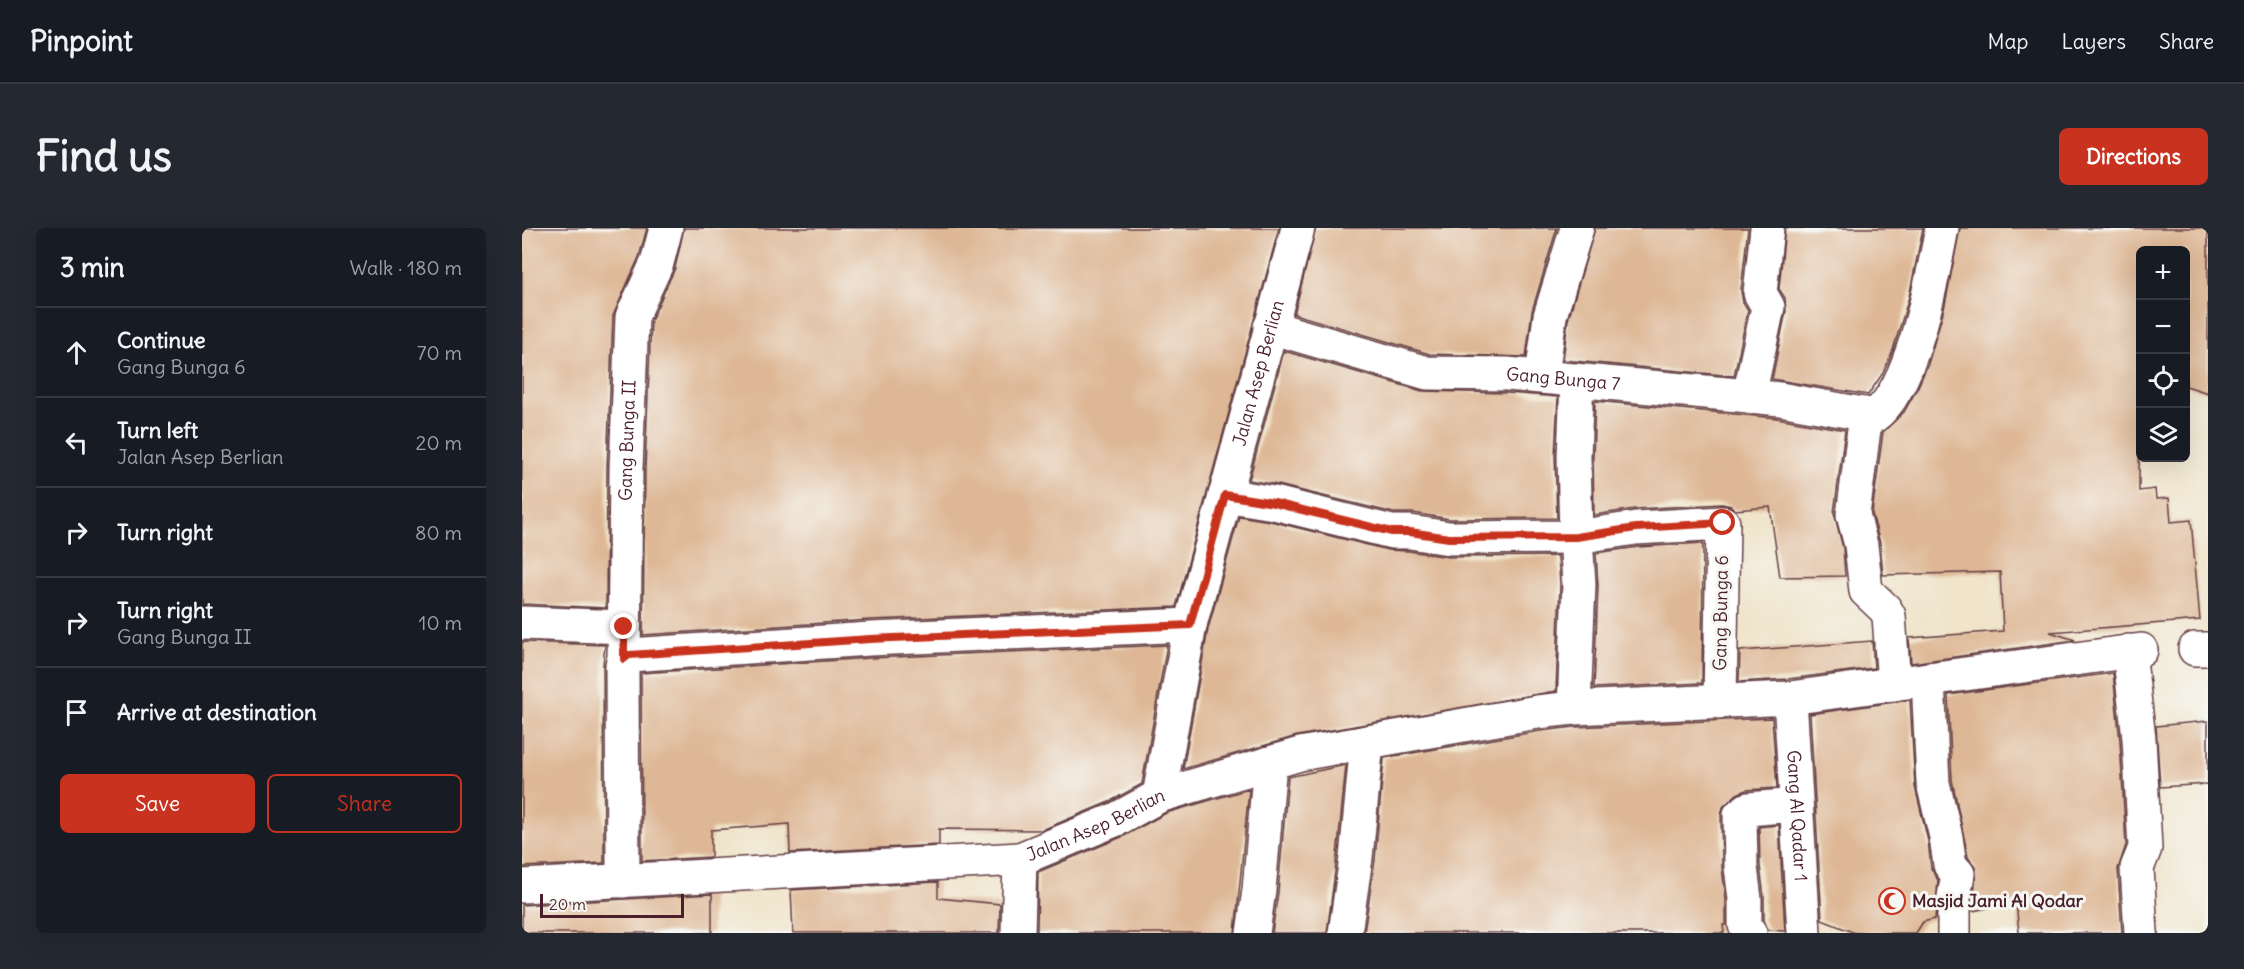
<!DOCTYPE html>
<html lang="en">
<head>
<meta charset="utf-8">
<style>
	:root { --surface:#171b24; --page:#242831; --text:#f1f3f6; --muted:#9ea1a6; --line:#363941; --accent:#c8321e }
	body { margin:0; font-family:Delius,sans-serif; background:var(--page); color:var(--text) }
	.controls { position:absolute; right:18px; top:18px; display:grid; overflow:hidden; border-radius:9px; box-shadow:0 6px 24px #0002 }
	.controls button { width:54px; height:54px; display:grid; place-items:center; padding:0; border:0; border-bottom:2px solid var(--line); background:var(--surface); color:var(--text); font:30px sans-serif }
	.scale { position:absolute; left:18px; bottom:15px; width:144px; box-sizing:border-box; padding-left:6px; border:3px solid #4a1f2b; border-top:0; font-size:16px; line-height:21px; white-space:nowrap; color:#4a1f2b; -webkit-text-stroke:4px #f6f6f2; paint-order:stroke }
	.stop { position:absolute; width:18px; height:18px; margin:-14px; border:4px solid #c8321e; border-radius:50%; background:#fff }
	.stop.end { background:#c8321e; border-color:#fff; box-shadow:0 2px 6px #0008 }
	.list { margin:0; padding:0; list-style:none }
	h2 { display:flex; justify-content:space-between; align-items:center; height:78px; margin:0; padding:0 24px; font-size:26px }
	h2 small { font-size:20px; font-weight:400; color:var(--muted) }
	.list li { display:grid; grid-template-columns:39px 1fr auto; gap:18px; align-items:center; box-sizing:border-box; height:90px; padding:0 24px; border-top:2px solid var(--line) }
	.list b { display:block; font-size:22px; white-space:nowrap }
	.list p { margin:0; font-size:20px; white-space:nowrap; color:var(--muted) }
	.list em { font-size:20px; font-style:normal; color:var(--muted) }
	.actions { display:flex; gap:12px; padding:18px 24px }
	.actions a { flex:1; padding:14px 0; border:2px solid var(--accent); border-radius:9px; text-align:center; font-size:21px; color:var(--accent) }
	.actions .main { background:var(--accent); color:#fff }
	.icon { flex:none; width:33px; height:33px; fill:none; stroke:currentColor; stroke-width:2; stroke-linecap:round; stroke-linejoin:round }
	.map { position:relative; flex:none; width:1686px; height:705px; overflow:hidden; border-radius:9px }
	header { display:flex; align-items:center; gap:36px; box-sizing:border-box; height:84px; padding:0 30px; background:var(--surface); border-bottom:2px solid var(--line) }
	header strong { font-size:28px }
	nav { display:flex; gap:33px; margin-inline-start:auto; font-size:21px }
	.intro { display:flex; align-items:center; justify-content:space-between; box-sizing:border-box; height:144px; padding:0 36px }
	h1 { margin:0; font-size:42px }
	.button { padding:15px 27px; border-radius:9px; background:var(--accent); color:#fff; font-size:21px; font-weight:700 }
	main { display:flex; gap:36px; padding:0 36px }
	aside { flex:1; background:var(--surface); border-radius:9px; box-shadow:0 6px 24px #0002 }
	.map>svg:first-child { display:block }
	.building { fill:#deb896 }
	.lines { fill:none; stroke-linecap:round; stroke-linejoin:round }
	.minor-casing { stroke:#633d43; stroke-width:36 }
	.minor { stroke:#fff; stroke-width:33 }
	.route { stroke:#c8321e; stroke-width:8 }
	.labels { text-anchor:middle; stroke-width:6; stroke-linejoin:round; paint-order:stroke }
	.street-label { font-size:18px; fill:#4a1f2b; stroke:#f6f6f2 }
	.poi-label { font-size:18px; font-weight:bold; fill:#4a1f2b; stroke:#f6f6f2; text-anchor:start }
</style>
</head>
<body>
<header>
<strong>Pinpoint</strong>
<nav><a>Map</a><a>Layers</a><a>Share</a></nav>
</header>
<div class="intro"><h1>Find us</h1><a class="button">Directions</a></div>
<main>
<aside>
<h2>3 min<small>Walk · 180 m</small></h2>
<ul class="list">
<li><svg class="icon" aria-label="ahead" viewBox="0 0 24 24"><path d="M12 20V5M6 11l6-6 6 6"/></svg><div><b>Continue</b><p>Gang Bunga 6</p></div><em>70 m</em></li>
<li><svg class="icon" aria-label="left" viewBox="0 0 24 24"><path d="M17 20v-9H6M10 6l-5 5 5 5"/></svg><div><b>Turn left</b><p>Jalan Asep Berlian</p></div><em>20 m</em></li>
<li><svg class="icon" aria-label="right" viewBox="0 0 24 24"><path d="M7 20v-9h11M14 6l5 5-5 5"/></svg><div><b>Turn right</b></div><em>80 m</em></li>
<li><svg class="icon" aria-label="right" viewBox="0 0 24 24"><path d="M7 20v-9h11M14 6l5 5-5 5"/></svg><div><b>Turn right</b><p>Gang Bunga II</p></div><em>10 m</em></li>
<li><svg class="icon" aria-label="arrive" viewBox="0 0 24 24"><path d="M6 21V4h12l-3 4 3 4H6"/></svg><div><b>Arrive at destination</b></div></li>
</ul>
<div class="actions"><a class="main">Save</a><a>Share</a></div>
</aside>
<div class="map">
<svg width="1686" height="705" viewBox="0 0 1686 705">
	<rect width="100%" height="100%" fill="#f6f6f2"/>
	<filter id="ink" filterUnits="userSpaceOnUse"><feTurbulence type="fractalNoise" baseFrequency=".0167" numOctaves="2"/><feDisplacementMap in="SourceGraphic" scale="12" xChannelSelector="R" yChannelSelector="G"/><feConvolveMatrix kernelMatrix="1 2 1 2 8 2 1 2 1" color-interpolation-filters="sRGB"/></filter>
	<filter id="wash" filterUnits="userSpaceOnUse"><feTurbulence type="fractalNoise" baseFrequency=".008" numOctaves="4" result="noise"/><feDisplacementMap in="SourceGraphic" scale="24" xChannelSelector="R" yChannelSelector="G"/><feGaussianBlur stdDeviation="1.35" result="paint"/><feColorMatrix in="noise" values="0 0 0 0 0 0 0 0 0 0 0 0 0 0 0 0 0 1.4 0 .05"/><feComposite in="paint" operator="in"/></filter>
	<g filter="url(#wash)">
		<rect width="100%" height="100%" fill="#f0e4ca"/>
		<g id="blocks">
			<path class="building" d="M0,0h125l-8,29 -26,59 -6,153 -1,139 -84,-4z
				M162,0h595l-103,379 -307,13 -226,15 2,-166 6,-148 24,-53z
				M794,0h241l-25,83 -6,46 -96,-3 -136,-40z
				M1073,0h153l-7,63 2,11 5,8 -14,66 -171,-16 5,-40z
				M1263,0h138l-14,69 -16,53 -10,23 -15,22 -96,-16 14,-68 -1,-13 -6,-9z
				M1438,0h248v165l-22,-7v-136h-46l-1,241 16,-2 1,10 13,-1 2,24 20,-2 9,100 -150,12 25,8 -164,23 -2,-25 94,-7 -3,-59 -117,3 -3,-32 -8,-29 11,-82 21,-20 13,-23 11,-25 17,-59z
				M762,123l138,40 84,2 52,4 -3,59 2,62 -107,1 -37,-6h-19l-116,-28 -29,-5z
				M1073,173l182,17 68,12 -11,83 9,35 2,28 -65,1 -10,-70 -35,3 -4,-4 -9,-2 -87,5 -41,6 -1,-58z
				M717,288l31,5 118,29 21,1 40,6 109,-1 2,28 -4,107 -259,45 -114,33 25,-140z
				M1181,315l-1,140 -108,5 4,-103 -2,-32 42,-6z
				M1350,413l2,27 -86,11 -49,3 1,-31z
				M0,414l83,3 -2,20 1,198 -82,4z
				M645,417l-25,139 -33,18 -67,28 -103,-1v16l-149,8 -1,-29 -78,6v27l-69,4 -1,-188 230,-15z
				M1591,445l7,68 6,104 -8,24 4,64h-103l-3,-31 -43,9 3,-42 -8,-12 -16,-77 -4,-85z
				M1388,472l5,87 13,54 3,27 7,12 -3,39 -12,3 -7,11h-61l-33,-13 -12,-206z
				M1250,490l5,70 -31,2 -9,4 -14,13 -2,8 1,52 4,33v25h-3l1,8h-360l11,-73 9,-102 156,-27 35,-4z
				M1686,493v63l-48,3 -4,-61z
				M824,537l-9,91 -10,77h-55l6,-41 10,-115z
				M727,561l-14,144h-198l1,-61 86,-36 42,-23z
				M1257,597l6,106 -17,-1 -4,-10v-23l-4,-31 -1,-39z
				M416,654v16l62,6 -1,29h-206l-2,-43z
				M190,666v39h-190v-28z"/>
		</g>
	</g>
	<g filter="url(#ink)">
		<use href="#blocks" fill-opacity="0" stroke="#633d43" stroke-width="1.5"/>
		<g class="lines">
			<defs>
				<g id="minor">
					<path id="s1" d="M748,99l157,46 80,1 242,22 31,3 94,17c39,-27 59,-141 68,-188"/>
					<path d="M1020,148l8,-60 27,-88"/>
					<path d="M1227,168l19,-89 -8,-14 7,-65"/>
					<path d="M1344,186l-13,101 8,30 5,46 19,18 4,7 5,68"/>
					<path d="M703,267l49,8 118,29h18l39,6 127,-1 60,-9 87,-5 -3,179"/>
					<path d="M0,395l102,4"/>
					<path d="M1673,421h13"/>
					<path d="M1607,423l10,88 6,109 -8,20 4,65"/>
					<path d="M102,431l5,-4 241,-16 320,-14"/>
					<path d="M1406,451l5,104 13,54 4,28 8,9 -4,23v36"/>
					<path id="s2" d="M1268,470l14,235"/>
					<path d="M1052,480l5,-124 -3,-47 -2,-80 3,-77"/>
					<path id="s3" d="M637,568l31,-171 108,-397"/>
					<path id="s4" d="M101,653l-1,-216 2,-6 2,-190 6,-152 25,-54 9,-35"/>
					<path id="s5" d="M0,658l498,-27 97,-40 42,-23 141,-42 237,-42 37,-4 216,-10 351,-48"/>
					<path d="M496,705l2,-74"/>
					<path d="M731,705l6,-43 11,-127"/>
					<path d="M823,705l11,-75 11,-116"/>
					<path d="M1228,705l-5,-8v-26l-4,-32 -1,-52 8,-6 48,-4"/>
				</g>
			</defs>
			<use href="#minor" class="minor-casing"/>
			<use href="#minor" class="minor"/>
		</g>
	</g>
	<g class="lines" filter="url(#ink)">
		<path class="route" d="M102,399v32l5,-4 241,-16 320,-14 35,-130 49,8 118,29h18l39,6 127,-1 60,-9 87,-5"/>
	</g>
	<defs>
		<symbol id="mosque-ring" viewBox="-11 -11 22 22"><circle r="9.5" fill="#f6f6f2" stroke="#c8321e" stroke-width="1.5"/><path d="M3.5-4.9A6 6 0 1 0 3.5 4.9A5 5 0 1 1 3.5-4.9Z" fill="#c8321e"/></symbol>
	</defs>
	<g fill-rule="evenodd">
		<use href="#mosque-ring" x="1355" y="658" width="30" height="30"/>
	</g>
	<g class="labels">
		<g class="street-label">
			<text dy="6" stroke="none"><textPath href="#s3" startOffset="435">Jalan Asep Berlian</textPath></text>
			<text dy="6" stroke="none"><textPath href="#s1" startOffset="300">Gang Bunga 7</textPath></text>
			<text dy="6" stroke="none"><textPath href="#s4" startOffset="441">Gang Bunga II</textPath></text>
			<text transform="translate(1199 385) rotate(-89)" y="6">Gang Bunga 6</text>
			<text dy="6" stroke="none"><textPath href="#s2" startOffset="118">Gang Al Qadar 1</textPath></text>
			<text dy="6" stroke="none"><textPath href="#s5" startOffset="582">Jalan Asep Berlian</textPath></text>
		</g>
		<g class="poi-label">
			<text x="1390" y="679">Masjid Jami Al Qodar</text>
		</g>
	</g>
</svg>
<div class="controls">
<button>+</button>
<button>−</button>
<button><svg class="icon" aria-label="locate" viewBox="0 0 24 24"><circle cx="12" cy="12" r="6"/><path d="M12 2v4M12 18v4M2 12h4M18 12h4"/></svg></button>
<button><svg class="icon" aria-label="layers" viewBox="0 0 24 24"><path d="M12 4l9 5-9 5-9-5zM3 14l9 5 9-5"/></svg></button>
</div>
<div class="scale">20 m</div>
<div class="stop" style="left:1201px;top:295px"></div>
<div class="stop end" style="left:102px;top:399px"></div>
</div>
</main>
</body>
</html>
